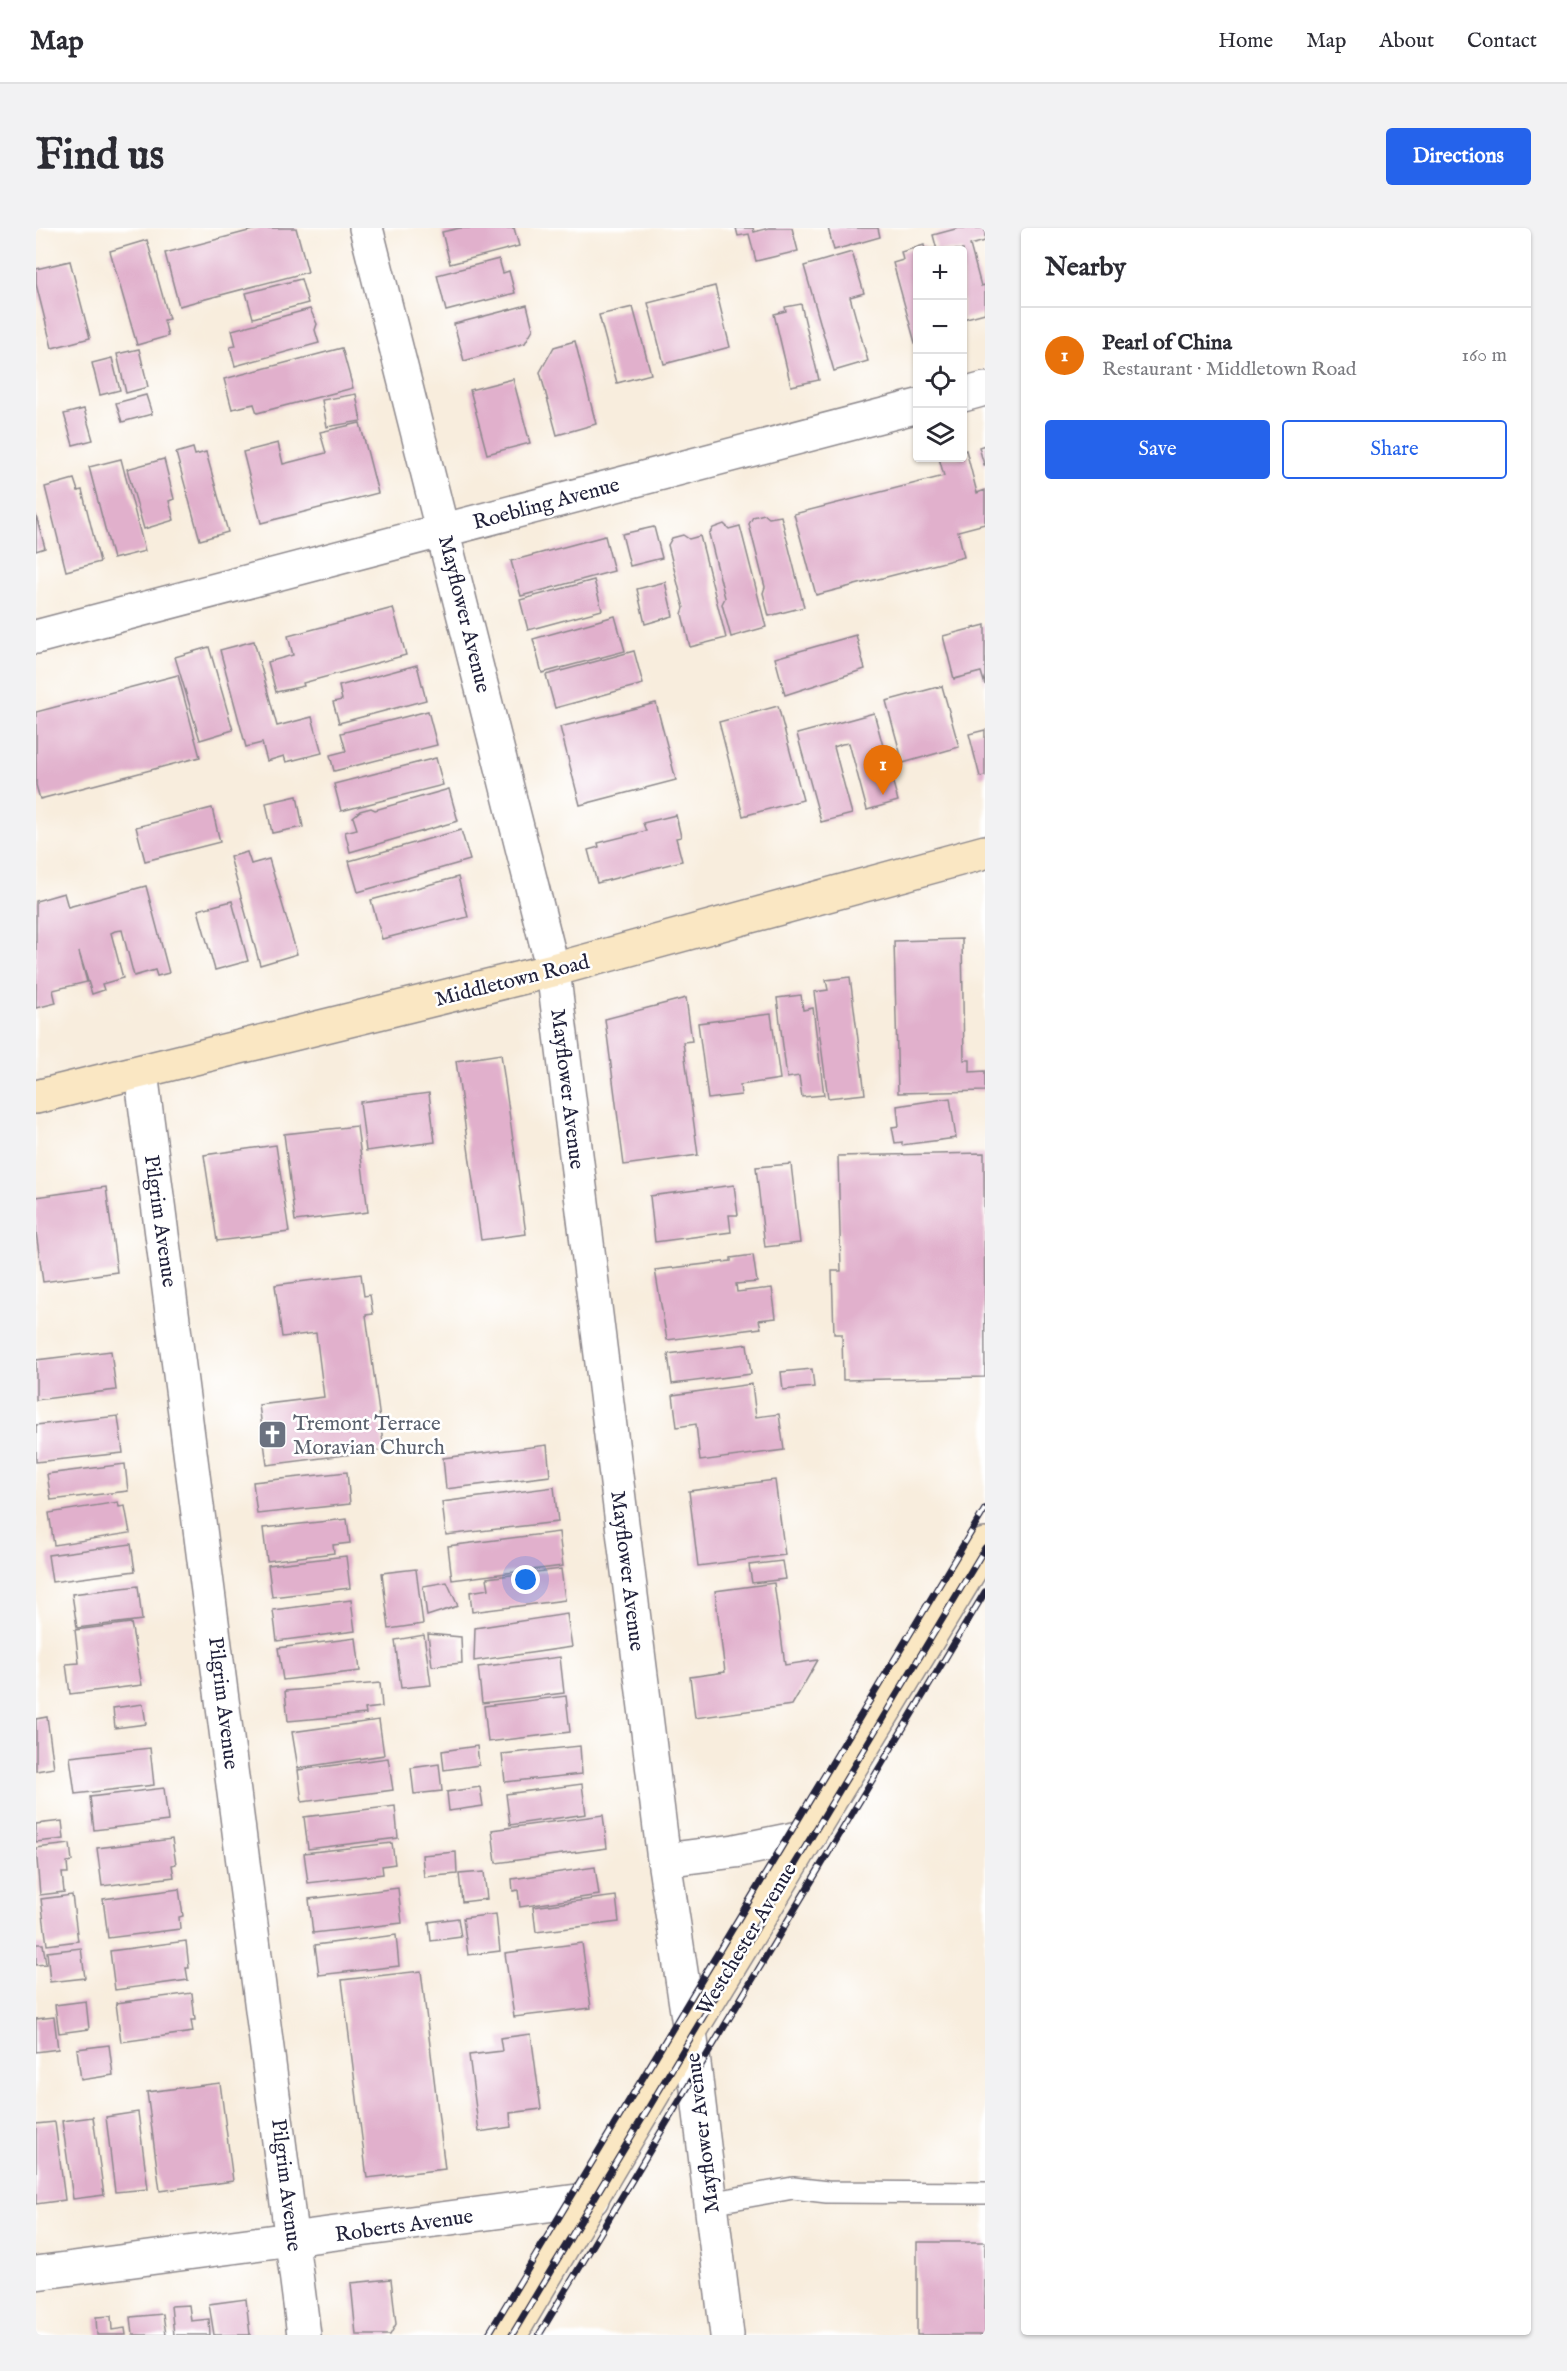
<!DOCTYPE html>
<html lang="en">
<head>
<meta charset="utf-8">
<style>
	:root { --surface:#fff; --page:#f2f2f3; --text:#2b2b33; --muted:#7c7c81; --line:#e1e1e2; --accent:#2563eb }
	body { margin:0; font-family:"IM FELL English",serif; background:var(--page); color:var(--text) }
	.controls { position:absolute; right:18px; top:18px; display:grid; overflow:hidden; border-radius:6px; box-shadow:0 2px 4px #0004 }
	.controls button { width:54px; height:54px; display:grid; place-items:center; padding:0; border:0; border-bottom:2px solid var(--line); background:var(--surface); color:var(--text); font:30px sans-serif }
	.you { position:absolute; left:490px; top:1352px; width:21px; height:21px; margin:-15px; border:4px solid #fff; border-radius:50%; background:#1a73e8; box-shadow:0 0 0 9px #1a73e833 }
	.badge { display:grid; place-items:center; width:39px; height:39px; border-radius:50%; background:var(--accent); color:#fff; font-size:20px; font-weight:700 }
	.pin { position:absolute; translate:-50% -50px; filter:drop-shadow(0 2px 3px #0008) }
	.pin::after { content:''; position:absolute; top:32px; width:21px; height:18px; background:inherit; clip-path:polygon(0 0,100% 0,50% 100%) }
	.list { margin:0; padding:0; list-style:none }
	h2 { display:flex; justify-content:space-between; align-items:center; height:78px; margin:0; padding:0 24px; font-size:26px }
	h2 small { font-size:20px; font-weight:400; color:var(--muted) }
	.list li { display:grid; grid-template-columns:39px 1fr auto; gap:18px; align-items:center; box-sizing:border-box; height:96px; padding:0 24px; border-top:2px solid var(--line) }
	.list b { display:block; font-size:22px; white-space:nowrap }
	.list p { margin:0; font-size:20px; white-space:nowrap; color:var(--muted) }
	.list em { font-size:20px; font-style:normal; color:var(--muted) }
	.actions { display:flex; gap:12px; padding:18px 24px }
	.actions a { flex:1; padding:14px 0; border:2px solid var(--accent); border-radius:6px; text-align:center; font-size:21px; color:var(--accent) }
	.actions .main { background:var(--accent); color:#fff }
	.icon { flex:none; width:33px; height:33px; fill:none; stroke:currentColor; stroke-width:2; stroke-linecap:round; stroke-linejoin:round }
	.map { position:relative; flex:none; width:949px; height:2107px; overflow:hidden; border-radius:6px }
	header { display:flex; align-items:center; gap:36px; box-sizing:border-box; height:84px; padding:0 30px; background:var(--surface); border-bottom:2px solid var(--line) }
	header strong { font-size:28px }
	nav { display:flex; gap:33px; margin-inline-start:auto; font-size:21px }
	.intro { display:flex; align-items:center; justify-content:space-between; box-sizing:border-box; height:144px; padding:0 36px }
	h1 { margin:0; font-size:42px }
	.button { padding:15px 27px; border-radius:6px; background:var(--accent); color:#fff; font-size:21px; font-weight:700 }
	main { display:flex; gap:36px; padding:0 36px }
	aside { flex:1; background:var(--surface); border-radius:6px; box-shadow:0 2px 4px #0004 }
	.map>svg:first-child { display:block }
	.building { fill:#e1b0cc }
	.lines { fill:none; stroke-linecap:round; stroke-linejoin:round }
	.lane-casing { stroke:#8d888c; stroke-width:24 }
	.street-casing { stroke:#8d888c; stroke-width:36 }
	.secondary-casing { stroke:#8d888c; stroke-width:36 }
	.lane { stroke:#fff; stroke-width:21 }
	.street { stroke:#fff; stroke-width:33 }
	.secondary { stroke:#fae7c3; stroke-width:33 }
	.rail-casing { stroke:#22223b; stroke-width:7 }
	.rail { stroke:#fff; stroke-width:4.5; stroke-dasharray:14; stroke-linecap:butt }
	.labels { text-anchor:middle; stroke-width:5; stroke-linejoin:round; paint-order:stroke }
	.street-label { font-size:21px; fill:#22223b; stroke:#fff }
	.worship-label { font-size:21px; fill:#5b616d; stroke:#fff; text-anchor:start }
</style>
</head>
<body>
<header>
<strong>Map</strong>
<nav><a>Home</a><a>Map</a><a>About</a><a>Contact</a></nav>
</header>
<div class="intro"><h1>Find us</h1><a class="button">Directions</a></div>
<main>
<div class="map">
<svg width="949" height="2107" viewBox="0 0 949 2107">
	<rect width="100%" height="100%" fill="#fff"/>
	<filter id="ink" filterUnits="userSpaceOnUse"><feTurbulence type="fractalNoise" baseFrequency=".0167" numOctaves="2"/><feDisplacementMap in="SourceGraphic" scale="12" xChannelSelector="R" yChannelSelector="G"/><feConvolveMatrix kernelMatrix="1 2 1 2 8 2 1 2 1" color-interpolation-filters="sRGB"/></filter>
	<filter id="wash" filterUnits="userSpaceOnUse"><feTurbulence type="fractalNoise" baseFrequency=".008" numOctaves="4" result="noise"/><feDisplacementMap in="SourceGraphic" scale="24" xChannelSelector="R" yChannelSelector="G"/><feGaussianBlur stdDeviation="1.35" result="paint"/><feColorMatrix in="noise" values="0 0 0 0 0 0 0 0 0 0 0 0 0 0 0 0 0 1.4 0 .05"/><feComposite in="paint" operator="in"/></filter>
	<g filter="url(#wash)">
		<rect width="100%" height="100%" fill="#f8eddd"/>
		<g id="blocks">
			<path class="building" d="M224,0h36l12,44 -129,34 -14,-53z
				M424,0h54l5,18 -69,18 -8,-32z
				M700,0h17l1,4 15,-4h23l6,23 -42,10 -7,-27 -11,2z
				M792,0h50l2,9 -46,13z
				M923,0h26v13l-15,4 11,41 4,-1v28l-22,6v-69h-26l-4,-15z
				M111,12l22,79 -5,1 4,16 -31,9 -27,-94z
				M888,17l1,5h-7l-1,100 -24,-87 10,-3 -2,-8z
				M816,24l12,41 -14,4 18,64 -34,10 -30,-105z
				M463,31l4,14 6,-2 6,22 -69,18 -9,-36z
				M34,33l20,77 -38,10 -16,-64v-15z
				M265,51l7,24 -55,15 -7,-25z
				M679,58l15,61 -66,17 -16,-61z
				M765,76l18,76 -28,6 -17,-72 12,-3 -1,-4z
				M491,77l6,24 -8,14 -61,18 -10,-37z
				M597,79l18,67 -34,9 -18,-68z
				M274,81l7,15 -2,6 4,13 -84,23 -5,-19 6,-1 -4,-16z
				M539,113l21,83 -39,11 -17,-63 14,-25z
				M306,120l11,40 -96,25 -3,-9 -22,5 -8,-30z
				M103,121l9,38 -22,6 -9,-39z
				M76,130l8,32 -20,5 -8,-32z
				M477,151l17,64 -43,11 -17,-64z
				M320,166l5,27 -34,6 -5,-27z
				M110,167l6,19 -30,8 -6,-19z
				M48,181l9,31 -20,5 -9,-31z
				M324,195l18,70 -117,30 -18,-71 35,-9 5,21 43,-11 -6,-21z
				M949,217v20h-1l-5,-18z
				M157,220l2,7 11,-3 22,80 -28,8 -24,-87z
				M930,222l11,43 8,-3v34l-27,7 6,26 -148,38 -22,-81 150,-38 -5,-18h24v-7z
				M85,231l24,92 -32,8 -24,-92z
				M128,231l10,40 -5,2 5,19 -30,9 -17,-60z
				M38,251l4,12 4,-1 18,72 -34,9 -21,-84z
				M728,286l5,4 12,-2 23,91 -35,9 -6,-23 2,-6 -16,-63 4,-7z
				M0,287l9,33 -9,3z
				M688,296l5,5 11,-3 26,101 -35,10 -9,-33 3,-6 -16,-64 4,-6z
				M618,299l8,31 -32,8 -8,-32z
				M647,307l6,4 11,-3 26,102 -36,9 -8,-33 2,-6 -16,-63 4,-7z
				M569,308l9,35 -93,25 -10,-35z
				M558,352l8,30 -74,20 -8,-30z
				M629,354l8,34 -28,8 -8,-35z
				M357,380l13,47 -103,28 1,3 -28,6 -8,-30 25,-7 -5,-19z
				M579,388l10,35 -83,22 -9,-34z
				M949,397v60l-4,-13 -27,7 -11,-43z
				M820,407l9,34 -80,26 -10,-37z
				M218,413l23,85 35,-9 10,36 -36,9 -2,-6 -17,5 -5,-18 -16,4 -26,-97z
				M173,419l24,83 -33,10 -25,-83z
				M598,423l9,33 -88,24 -9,-33z
				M381,437l9,35 -87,23 -6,-21 9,-2 -3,-14z
				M142,447l22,82 -160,42 -4,-14v-73z
				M906,458l17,61 -56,16 -17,-62z
				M620,475l20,77 -96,25 -20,-78z
				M742,478l25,94 -60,16 -24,-94z
				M392,483l9,34 -103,26 -4,-16 16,-4 -5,-18z
				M838,485l24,88 -31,9 -18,-67 -7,1 -8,3 18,67 -31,8 -24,-88z
				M949,502v46l-5,1 -11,-43z
				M400,530l7,27 -102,26 -7,-27z
				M413,561l9,32 -108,31 -5,-20 12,-3 -4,-12 7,-6 11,-3 4,2z
				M261,568l6,31 -31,6 -6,-30z
				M176,580l8,34 -75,19 -9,-34z
				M640,587l5,22 -5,1 6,23 -85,22 -9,-33 11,-3 -1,-4 48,-12 -3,-8z
				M425,602l9,30 -112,32 -9,-31z
				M211,624l4,12 18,-5 28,95 -37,11 -30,-108z
				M422,649l10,40 -86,22 -11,-39z
				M110,658l23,87 -12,3 -2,-6 -21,6 -12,-46 -7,1 -4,2 12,45 -21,6 2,6 -12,4 -13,-42 8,30 -34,8 3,13 -20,5v-107l28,-8 4,14z
				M196,673l16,60 -33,9 -17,-60z
				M926,711l2,121h6v12l15,-1v20l-87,2 -4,-152z
				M814,749l15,117 -37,4 -14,-106 14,-2 -2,-10z
				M765,767l2,15 10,-2 11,87 -22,2 -3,-21 -12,2 -10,-80z
				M650,770l6,43 -9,1 15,113 -74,10 -19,-146z
				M735,786l9,65 -40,6 1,10 -33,4 -10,-76z
				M465,826l25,180 -45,6 -25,-179z
				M393,865l6,49 -69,9 -6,-49z
				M914,870l6,40 -54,7v-3l-7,1 -3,-16 7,-1 -2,-20z
				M321,898l11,86 -73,9 -11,-87z
				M240,917l13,87 -72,9 -13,-86z
				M948,925l1,224 -142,3 -1,-46h-8l-2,-63h9l-3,-115z
				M755,936l9,79 -35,4 -9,-80z
				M698,957l4,30h-9l2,17 -76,10 -5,-46z
				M70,959l11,85 -74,10 -7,-50v-35z
				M717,1027l4,27 -21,2 1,8 35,-4 4,30 -17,2 2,8 -94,12 -12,-70 76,-9v-3z
				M325,1046l3,22 6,-1 3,19 -7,1 18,135 -117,15 -8,-60 65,-8 -8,-64 -34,4 -7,-52z
				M711,1116l4,30 -79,10 -4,-30z
				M75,1123l5,39 -80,10v-40z
				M776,1141l2,18 -31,3 -2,-18z
				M716,1156l4,33 23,-3 5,36 -84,11 -4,-37 -19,3 -4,-32z
				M82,1188l5,37 -87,9v-37z
				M511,1217l3,31 -104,13 -3,-31z
				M89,1236l3,27 -77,9 -4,-26z
				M311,1244l3,32 -93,10 -4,-32z
				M739,1252l10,75 -87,11 -9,-75z
				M518,1259l4,35 -112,13 -4,-33z
				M82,1274l1,5 6,-1 5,27 -76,12 -5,-32z
				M311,1291l3,24 -17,2 1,8 -67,8 -4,-33z
				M523,1304l4,34 -111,14 -4,-34z
				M95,1316l4,27 -83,11 -4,-27z
				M310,1328l4,32 -78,9 -4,-32z
				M746,1333l3,18 -33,4 -3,-18z
				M380,1341l7,55 -34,5 -7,-56z
				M525,1341l4,31 -93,12 -2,-20 19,-3 -2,-11z
				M411,1354l11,24 -31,10 -4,-30z
				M738,1355l11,82 33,-5 -26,45 -97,13 -5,-41 35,-5 -10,-81z
				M102,1358l4,34 -65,8 -5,-34z
				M315,1372l4,31 -78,10 -4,-31z
				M531,1386l5,33 -98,14 1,-33z
				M95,1395l11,62 -72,9 -4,-30 13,-1 -4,-33z
				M392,1406l33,3 1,26 -30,3z
				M388,1407l7,50 -30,3 -6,-48z
				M320,1410l4,33 -77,9 -5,-32z
				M524,1429l4,36 -82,10 -4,-36z
				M344,1455l2,24 -17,2 1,5 -78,7 -3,-30z
				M530,1468l4,36 -82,10 -4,-36z
				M107,1476l3,20 -31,4 -2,-20z
				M11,1489l7,51 -18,3v-52z
				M343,1492l5,35 -86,13 -6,-36z
				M441,1518l2,19 -35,5 -2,-19z
				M544,1518l2,28 -77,8 -3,-28z
				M114,1520l4,37 -79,9 -5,-37z
				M352,1530l5,32 -91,12 -4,-32z
				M403,1536l3,27 -28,3 -3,-26z
				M546,1556l4,30 -76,11 -4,-31z
				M444,1559l3,19 -34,5 -2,-19z
				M128,1560l4,33 -74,9 -4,-33z
				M359,1578l3,32 -90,11 -4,-32z
				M567,1587l4,33 -111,15 -4,-33z
				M26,1593l2,18 -28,3v-18z
				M136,1611l4,25 -4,1 2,12 -72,9 -5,-38z
				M356,1615l3,21 -13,2 1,8 -75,9 -4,-30z
				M34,1616l2,17 -5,1 1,11h-6l2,19 -24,3 -4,-47z
				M420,1624l1,22 -33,3 -2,-22z
				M559,1639l4,28 -79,12 -2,-17 -5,1 -1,-12z
				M448,1644l3,27 -25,3 -3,-28z
				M362,1660l4,35 -89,10 -4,-34z
				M143,1661l4,27 -4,1 1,12 -72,9 -5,-39z
				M36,1667l6,46 -31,4 -6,-46z
				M580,1668l3,26 -83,10 -3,-25z
				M460,1686l4,37 -32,4 -5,-37z
				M422,1690l3,19 -30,4 -2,-19z
				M360,1707l3,31 -80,9 -4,-30z
				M150,1713l3,27h-3l2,12 -73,10 -5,-39z
				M546,1715l9,65 -77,9 -9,-64z
				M0,1716h7l3,20 -10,1z
				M45,1720l4,30 -35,4 -3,-30z
				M385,1743l24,198 -78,9 -25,-198z
				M156,1765l3,27h-4l2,12 -72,10 -5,-39z
				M50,1773l3,28 -30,4 -4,-28z
				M18,1789l4,32 -22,3v-33z
				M495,1806l10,75 -31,4 1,14 -32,5 -10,-77 33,-4 -2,-13z
				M73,1817l4,30 -32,5 -4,-31z
				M184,1855l13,98 -73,10 -13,-99z
				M102,1884l10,77 -33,3 -9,-75z
				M57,1889l11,78 -31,4 -11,-78z
				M19,1894l10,78 -29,4v-80z
				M881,2014h68v93h-68z
				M355,2051l5,45 -6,11h-34l-5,-52z
				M210,2071l4,36h-36l-5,-31z
				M153,2077l2,16 18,-2 1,16h-36l-3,-29z
				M127,2086l3,21h-33l-2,-18z
				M75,2088l1,14 13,-2 1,7h-29l-1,-18z"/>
		</g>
	</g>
	<g filter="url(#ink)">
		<use href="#blocks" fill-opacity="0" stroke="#8d888c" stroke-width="1.5"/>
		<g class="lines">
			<defs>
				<path id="lane" d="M674,1975l83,-15 34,4 158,1"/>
				<path id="street" d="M330,0l187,742 111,890 26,171 37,304
					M927,167l22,-6
					M0,409l882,-231
					M105,844l163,1263
					M628,1632l71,-9 74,-15
					M0,2045l556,-74"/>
				<path id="secondary" d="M0,869l517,-127 432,-118
					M474,2107l180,-304 295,-486"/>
			</defs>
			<use href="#lane" class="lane-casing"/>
			<use href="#street" class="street-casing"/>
			<use href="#secondary" class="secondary-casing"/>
			<use href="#lane" class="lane"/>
			<use href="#street" class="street"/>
			<use href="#secondary" class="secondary"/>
			<defs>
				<path id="rail" d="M452,2107l497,-826
					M476,2107l473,-787
					M503,2107l446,-743"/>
			</defs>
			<use href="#rail" class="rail-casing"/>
			<use href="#rail" class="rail"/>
		</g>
	</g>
	<defs>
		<symbol id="church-square" viewBox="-11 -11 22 22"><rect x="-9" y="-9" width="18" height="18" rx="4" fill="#6b7280" stroke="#fff"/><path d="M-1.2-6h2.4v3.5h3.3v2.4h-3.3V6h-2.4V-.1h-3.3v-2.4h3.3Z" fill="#fff"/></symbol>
	</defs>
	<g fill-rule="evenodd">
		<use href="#church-square" x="220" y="1190" width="33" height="33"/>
	</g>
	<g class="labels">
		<g class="street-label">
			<text transform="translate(510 275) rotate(-15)" y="7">Roebling Avenue</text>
			<text transform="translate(429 386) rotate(76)" y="7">Mayflower Avenue</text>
			<text transform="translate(476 752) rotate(-14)" y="7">Middletown Road</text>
			<text transform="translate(532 861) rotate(83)" y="7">Mayflower Avenue</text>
			<text transform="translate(125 993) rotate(82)" y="7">Pilgrim Avenue</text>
			<text transform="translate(592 1343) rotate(83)" y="7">Mayflower Avenue</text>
			<text transform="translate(188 1475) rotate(83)" y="7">Pilgrim Avenue</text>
			<text transform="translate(710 1711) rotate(-59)" y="7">Westchester Avenue</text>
			<text transform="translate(666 1905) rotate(-97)" y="7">Mayflower Avenue</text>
			<text transform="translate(251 1957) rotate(83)" y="7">Pilgrim Avenue</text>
			<text transform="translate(368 1997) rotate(-8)" y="7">Roberts Avenue</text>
		</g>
		<g class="worship-label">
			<text x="257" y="1202">Tremont Terrace<tspan x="257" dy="24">Moravian Church</tspan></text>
		</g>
	</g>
</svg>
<div class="controls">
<button>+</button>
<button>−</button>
<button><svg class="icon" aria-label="locate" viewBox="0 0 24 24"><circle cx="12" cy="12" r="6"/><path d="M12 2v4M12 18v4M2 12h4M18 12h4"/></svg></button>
<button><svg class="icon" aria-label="layers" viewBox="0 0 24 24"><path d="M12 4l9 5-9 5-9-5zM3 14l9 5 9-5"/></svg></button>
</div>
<div class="you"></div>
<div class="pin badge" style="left:847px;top:567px;background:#e8710a">1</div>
</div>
<aside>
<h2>Nearby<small></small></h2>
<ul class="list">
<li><span class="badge" style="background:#e8710a">1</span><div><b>Pearl of China</b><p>Restaurant · Middletown Road</p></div><em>160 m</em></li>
</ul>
<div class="actions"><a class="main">Save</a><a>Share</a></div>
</aside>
</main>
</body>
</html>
